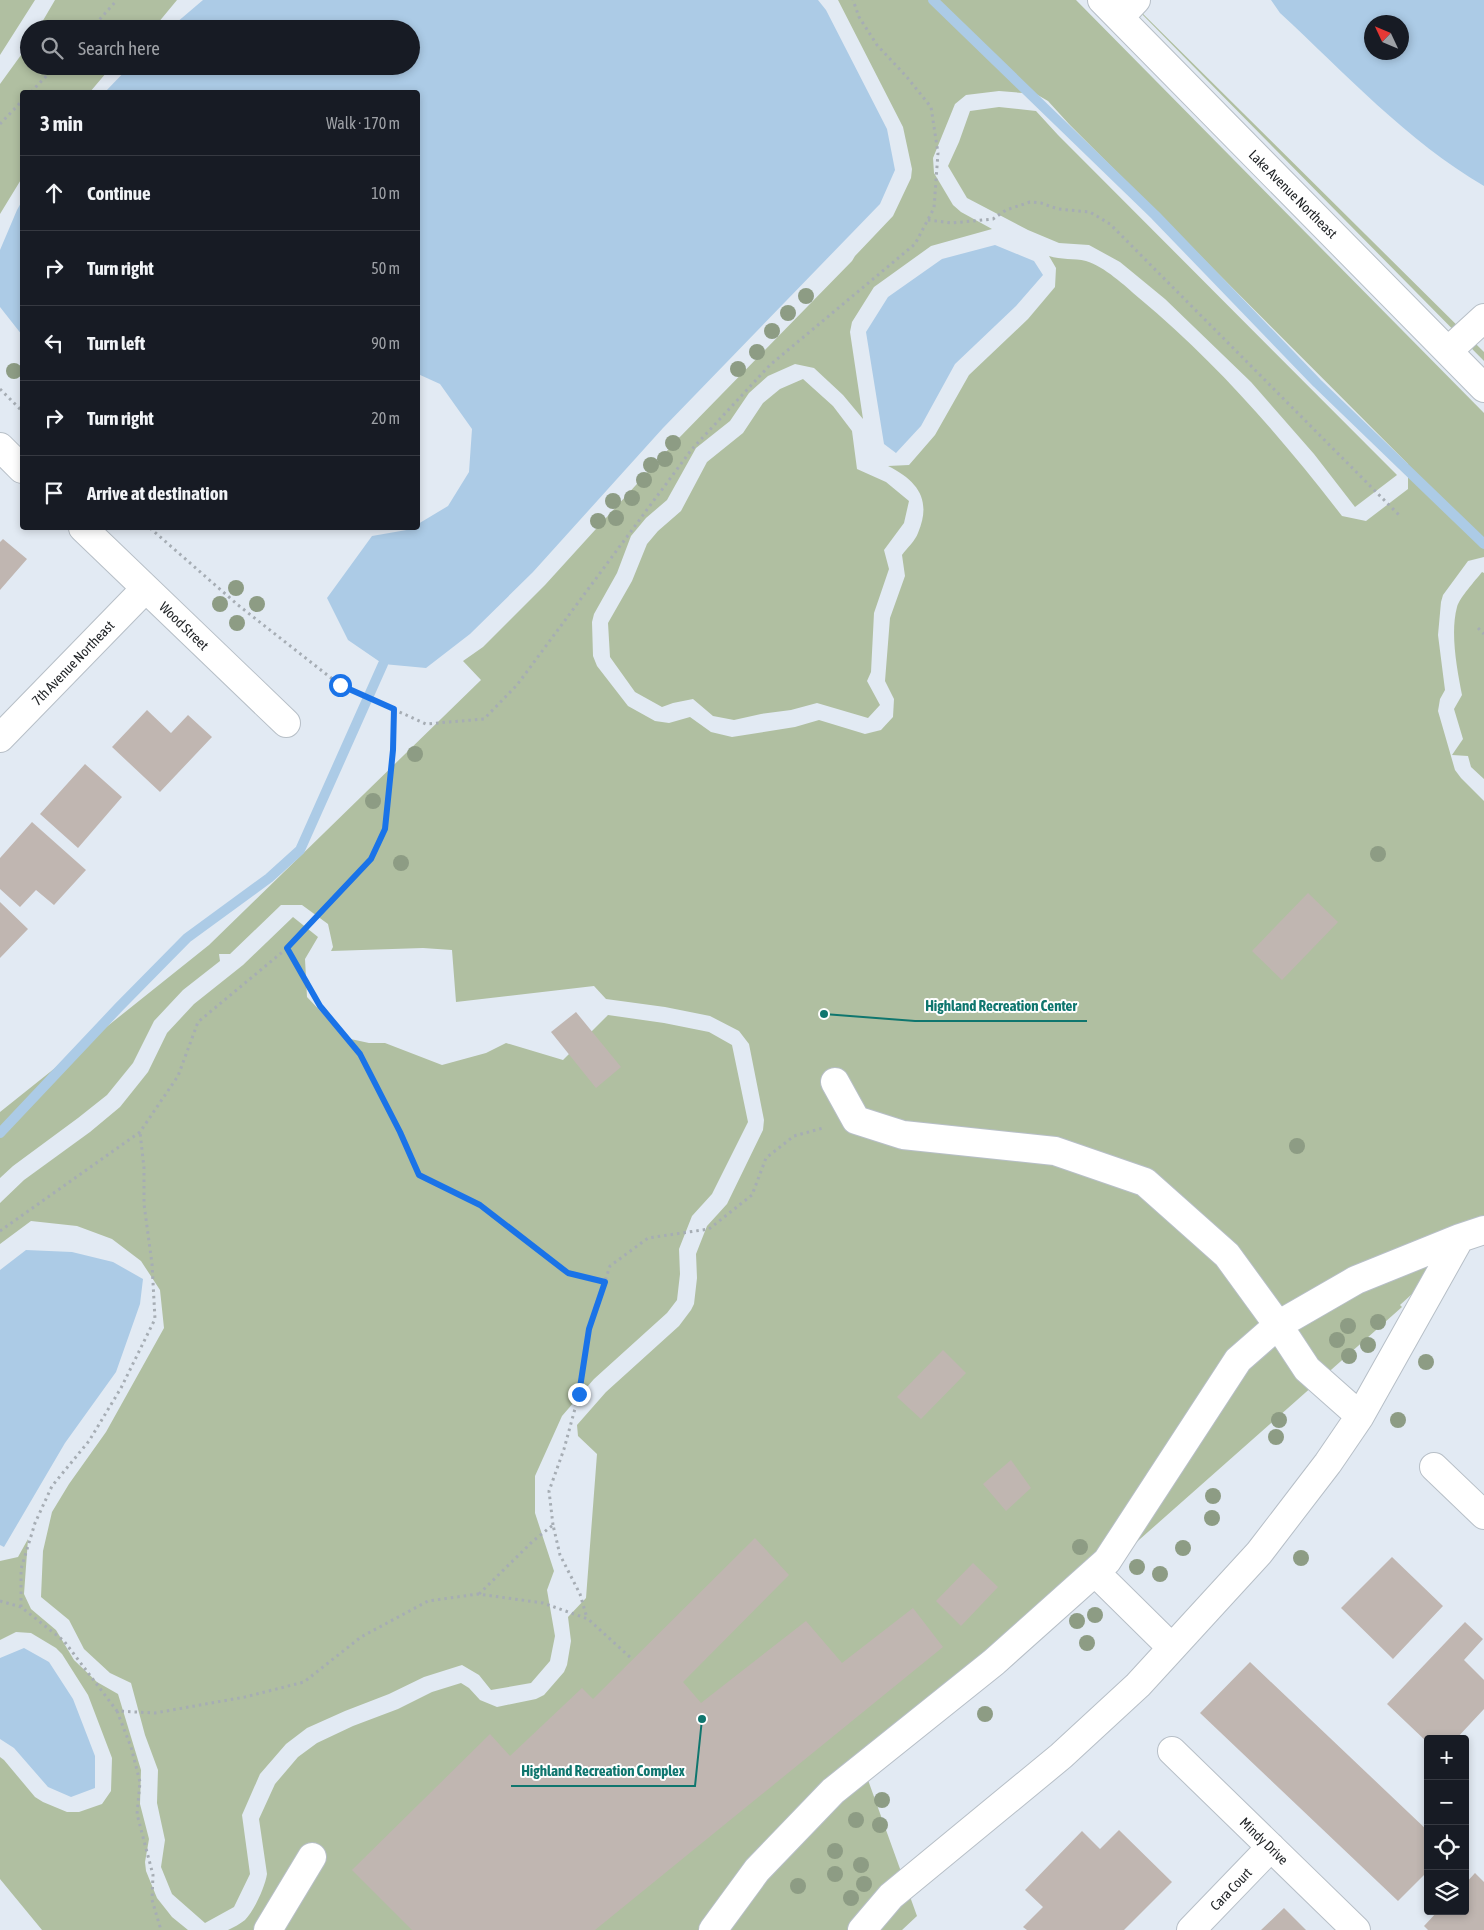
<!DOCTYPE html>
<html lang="en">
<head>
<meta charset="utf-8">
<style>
	:root { --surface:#171b24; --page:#242831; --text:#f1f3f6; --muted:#9ea1a6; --line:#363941 }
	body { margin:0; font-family:"Asap Condensed",sans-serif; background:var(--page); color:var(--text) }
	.controls { position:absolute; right:15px; bottom:15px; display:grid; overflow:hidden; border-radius:5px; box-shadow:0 2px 8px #0003 }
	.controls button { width:45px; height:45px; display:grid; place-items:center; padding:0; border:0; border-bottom:1px solid var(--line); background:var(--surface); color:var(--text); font:25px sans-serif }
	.compass { position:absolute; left:1364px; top:15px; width:45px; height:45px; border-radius:50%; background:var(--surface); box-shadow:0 2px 8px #0003; rotate:314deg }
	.stop { position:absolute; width:15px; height:15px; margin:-11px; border:4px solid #1a73e8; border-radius:50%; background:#fff }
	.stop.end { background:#1a73e8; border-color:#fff; box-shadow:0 1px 5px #0008 }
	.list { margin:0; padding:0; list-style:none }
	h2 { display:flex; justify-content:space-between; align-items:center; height:65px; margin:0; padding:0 20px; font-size:21px }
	h2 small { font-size:16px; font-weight:400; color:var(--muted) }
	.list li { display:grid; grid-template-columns:32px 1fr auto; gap:15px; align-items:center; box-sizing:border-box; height:75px; padding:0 20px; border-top:1px solid var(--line) }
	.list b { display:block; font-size:19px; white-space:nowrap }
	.list em { font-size:16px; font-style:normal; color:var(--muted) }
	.icon { flex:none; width:28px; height:28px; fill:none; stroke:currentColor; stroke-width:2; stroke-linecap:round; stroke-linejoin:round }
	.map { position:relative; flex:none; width:1484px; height:1930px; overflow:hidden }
	.search { position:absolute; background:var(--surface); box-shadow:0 2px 8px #0003; left:20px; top:20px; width:400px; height:55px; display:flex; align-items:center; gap:12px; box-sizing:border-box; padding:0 18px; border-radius:28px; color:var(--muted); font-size:19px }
	.panel { position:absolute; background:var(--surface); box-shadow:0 2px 8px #0003; left:20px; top:90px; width:400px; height:440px; border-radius:5px }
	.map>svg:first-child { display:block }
	.green { fill:#b0bfa1; fill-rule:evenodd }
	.water { fill:#accbe6; fill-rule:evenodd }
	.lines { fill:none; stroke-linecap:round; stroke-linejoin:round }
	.stream { stroke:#accbe6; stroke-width:10 }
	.building { fill:#c0b6b1 }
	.minor-casing { stroke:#b7bfc7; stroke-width:30 }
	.path { stroke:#a6adb4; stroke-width:3; stroke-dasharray:2.5 4; stroke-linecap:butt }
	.minor { stroke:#fff; stroke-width:28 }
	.tree { fill:#8d9c84 }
	.route { stroke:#1a73e8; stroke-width:6 }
	.labels { text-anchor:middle; stroke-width:4; stroke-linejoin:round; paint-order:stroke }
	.street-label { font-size:14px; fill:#1f2225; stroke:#fff }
	.leader { fill:none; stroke:#0f766e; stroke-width:2 }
	.callout-dot { fill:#0f766e; stroke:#fff; stroke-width:2 }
	.callout-label { font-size:15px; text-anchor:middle; font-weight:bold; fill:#0f766e; stroke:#fff; stroke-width:4; stroke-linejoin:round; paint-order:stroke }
</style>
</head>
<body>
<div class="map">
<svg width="1484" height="1930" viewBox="0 0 1484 1930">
	<rect width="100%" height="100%" fill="#e2eaf3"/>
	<path class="green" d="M0,0h35l-35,55z
		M55,0h122l-24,29h-115z
		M838,0h238l408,413v144l-16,4 -25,34 -2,7 -3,33 7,55 -5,9 -2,12 17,59 6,8 23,23v427l-84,77 2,2 -534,473 49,136 -15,14h-674c6,-3 12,-6 17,-10 9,-9 20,-33 22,-46l-8,-55 16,-35 23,-27 19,-14 36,-17 45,-17 34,-17 29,-9 8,5 11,12 17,7 39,-8 8,-4 20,-23 3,-7 4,-24 -3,-24 18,-19 11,-144 -19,-18 -1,-11 29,-33 73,-66 12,-16 3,-6 3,-26 -1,-24 11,-28 20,-22 36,-74 1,-10 -15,-76 -10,-13 -29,-15 -45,-9 -59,-8 -12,-13 -138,16 -4,-52 -29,-2 -92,3 2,-4 -5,-23 -26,-19h-21l-51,49h-11l1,7 -37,29 -29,31 -21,42 -26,32 -29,23 -65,48 -13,12v-66l209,-167 272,-265 -18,-19 20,-14 62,-62 131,-144 176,-180 3,-5 38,-40 18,-38 1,-9 -9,-42zM999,91l37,3 12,7 21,23 339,340v25l-42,32 -24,-5c-61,-79 -126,-154 -203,-218 -15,-13 -34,-31 -53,-37 -12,-3 -25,-1 -37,-5l7,12 -1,19 -27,32 -59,56 -34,60 -26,30 -21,1c30,15 44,34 30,67 -3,8 -11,15 -16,22l3,21 -15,42 -5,63 9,18 -1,18 -12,13 -16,4 -46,-14 -24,7 -63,10 -21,-5 -21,-15 -21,6 -14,-2 -27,-15 -31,-40 -4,-10 -1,-34 2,-8 23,-41 14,-37 15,-18 21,-18 29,-52 34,-27 19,-28 19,-17 27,-12 19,4 29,27 20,24 -13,-87 2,-10 22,-35 57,-41 61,-17 -31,-17 -8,-7 -19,-32 -1,-15 22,-54 11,-9z
		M1129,0l355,352v9l-352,-357z
		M29,44v22h83l-22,26h-68v86l-22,36v-130z
		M999,107l37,4 22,24 339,340 -42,32 -41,-53 -63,-72 -86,-83 -45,-37 -31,-17 -30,-2 -31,-13 -61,-32 -19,-32 11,-24 11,-31z
		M803,379l30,27 19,25 5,38 29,13 23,19 -5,22 -20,27 5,19 -15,44 -3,59 -4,9 13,24 -12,13 -51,-15 -26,7 -30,4 -27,6 -21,-4 -20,-17 -20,4 -11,4 -27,-15 -25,-35 -2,-34 24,-42 15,-37 11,-13 23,-20 26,-49 36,-29 20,-30 17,-14z
		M1482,572l2,1v206l-13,-12 -3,-11 -16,-1 11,-16 -9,-30 8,-14c-5,-26 -12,-62 -5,-88 3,-10 18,-26 25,-35z
		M293,917l25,20 -13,22 2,38 39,41 23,5h16l57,22 44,-12 20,-10 57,17 45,-45 56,8 45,9 23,13 16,77 -36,72 -20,22 -13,33 1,25 -3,26 -10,13 -73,66 -32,37 -27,60v37l19,58 -7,19 8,46 -5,25 -19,22 -40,7 -12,-15 -17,-10 -38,12 -35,17 -44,17 -38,17 -21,16 -26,30 -18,41 8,59 -16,33 -29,16 -33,-29 -11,-27 4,-27 -8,-37 1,-33 -13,-35 -14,-52 -21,-10 -26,-24 -15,-29 -28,-23 2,-46 9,-39 17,-28 37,-52 58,-104 -4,-38 -19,-29 -29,-22 -35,-13 -46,-5 -31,23v-41l24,-23 66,-48 30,-25 28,-35 19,-39 27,-29 49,-39z
		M28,1539l-4,55 7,15 25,21 18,30 23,22 21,12 23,76 -1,34 9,35 -4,23 1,9 11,27 15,19 16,13h-146l-42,-51v-122l4,3 31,37 8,5 24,10h12l23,-8 9,-13 1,-33 -24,-63 -26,-41 -6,-6 -25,-15 -15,-1 -16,8v-79l18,-4z"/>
	<path class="water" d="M203,0h615l8,10 61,119 8,41 -15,34 -217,224 -130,144 -63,62 -44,34 -43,-4 -35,-24 -21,-42 45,-62 46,-8v-4l30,-18 21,-34 3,-43 -32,-45 -22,-10v-282h-313l25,-26h281v-37h-242z
		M1271,0h213v186c-77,-45 -139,-113 -204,-173zM1402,22v30h-30v-30z
		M22,201v134l-22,-28v-57l17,-40z
		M995,245l39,16 9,14 -27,31 -61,58 -34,62 -25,27 -12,-9 -18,-112 22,-35 54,-38z
		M26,1250l46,2 41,10 30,17 -3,25 -24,68 -51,71 -61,104 -4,-2v-275z
		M24,1648l25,14 24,37 22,57v32l-24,9 -23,-10 -34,-39 -14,-9v-81z"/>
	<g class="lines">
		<path class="stream" d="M933,0l222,215 162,168 167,161
			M0,1133l119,-126 68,-69 82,-60 31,-28 83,-186"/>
	</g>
	<path class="building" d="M3,539l24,20 -27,31v-48z
		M147,710l24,23 17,-18 24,22 -52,55 -48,-45z
		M85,764l37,33 -44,51 -38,-34z
		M32,822l54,48 -32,35 -18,-15 -16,17 -20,-18v-31z
		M1308,893l30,29 -56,58 -30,-29z
		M0,902l28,27 -28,29z
		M576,1012l45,55 -25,21 -45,-56z
		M943,1350l23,23 -45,46 -24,-22z
		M1011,1460l20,28 -25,23 -23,-27z
		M755,1538l34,37 -106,107 18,21 105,-82 36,42 71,-55 30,39 -348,283h-183l-60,-60 138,-136 20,22 72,-68 11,11z
		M1392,1557l51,49 -50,53 -52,-51z
		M973,1563l25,24 -37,39 -25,-25z
		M1465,1622l18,17 -19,21 20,20v29l-28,30h-28v4l-41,-39z
		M1250,1662l178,169v40l-30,30 -198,-188z
		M1119,1830l53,52 -48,48h-97l-4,-3 20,-20 -18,-17 57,-59 18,18z
		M1475,1873l9,9v48h-56l-4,-4 14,-15h27v-27z
		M1284,1908l22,22h-45z"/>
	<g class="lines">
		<defs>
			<path id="minor" d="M1102,0l382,388
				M1120,17l16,-17
				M1448,351l36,-33
				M0,447l22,22
				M83,528l203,195
				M0,738l145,-149
				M835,1082l21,38 47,15 152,16 90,31 82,73 51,70 29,44 53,47
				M1434,1467l50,48
				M1095,1572l77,76
				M1172,1751l184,179
				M268,1930l44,-73
				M713,1930l44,-60 76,-79 161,-129 113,-101 131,-201 40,-35 78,-45 104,-42 24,-8
				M862,1930l29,-34 170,-140 77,-71 121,-132 69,-90 32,-47 100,-178
				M1191,1930l80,-83"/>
		</defs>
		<use href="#minor" class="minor-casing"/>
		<path class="path" d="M91,29l26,-29
			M31,92l25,-26
			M0,124l22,-23
			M928,220l24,3 41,-4 13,-9 24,-8 11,1 17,6 32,3 20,12 291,293
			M0,389l22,22
			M150,528l88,77 102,80 86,39 58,-5 33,-34 175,-236 78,-84 145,-121 19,-36 4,-55 -7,-46 -25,-31 -29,-31 -18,-28 -6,-17
			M1478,628l6,6
			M287,948l33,58 40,48 40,78 19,43 61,30 88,68 37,9
			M0,1231l140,-99 38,-56 20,-54 94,-78 79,-85 14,-30 8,-79 1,-41
			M553,1525l-4,-34 15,-42 15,-55 10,-65 21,-63 38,-28 61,-9 43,-34 14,-37 28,-22 29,-8
			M479,1594l54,-53 20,-16 7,30 20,39 7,24
			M0,1601l21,6 43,34 53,70 38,2 90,-16 59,-15 57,-45 67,-36 50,-7 65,9 45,16 44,40
			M21,1607v-38l14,-46 17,-37 37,-45 32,-53 34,-69 -3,-55 -8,-60v-36l-4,-36
			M117,1711l14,36 9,35 -3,32 16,61 -1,25 9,30"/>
		<use href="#minor" class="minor"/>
	</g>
	<g class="tree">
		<circle cx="806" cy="296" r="8"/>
		<circle cx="788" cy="313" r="8"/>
		<circle cx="772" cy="331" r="8"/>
		<circle cx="757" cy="352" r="8"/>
		<circle cx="738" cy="369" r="8"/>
		<circle cx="14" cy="371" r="8"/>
		<circle cx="673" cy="443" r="8"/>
		<circle cx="665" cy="459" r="8"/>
		<circle cx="651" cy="465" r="8"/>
		<circle cx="644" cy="480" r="8"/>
		<circle cx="632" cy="498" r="8"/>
		<circle cx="613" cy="501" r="8"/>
		<circle cx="616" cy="518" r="8"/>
		<circle cx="598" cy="521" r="8"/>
		<circle cx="236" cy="588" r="8"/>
		<circle cx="220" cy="604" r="8"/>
		<circle cx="257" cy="604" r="8"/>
		<circle cx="237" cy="623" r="8"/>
		<circle cx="415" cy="754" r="8"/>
		<circle cx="373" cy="801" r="8"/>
		<circle cx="1378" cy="854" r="8"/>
		<circle cx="401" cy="863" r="8"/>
		<circle cx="1297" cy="1146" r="8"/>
		<circle cx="1378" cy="1322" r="8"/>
		<circle cx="1348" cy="1326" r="8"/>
		<circle cx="1337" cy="1340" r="8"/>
		<circle cx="1368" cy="1345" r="8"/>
		<circle cx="1349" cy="1356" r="8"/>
		<circle cx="1426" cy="1362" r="8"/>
		<circle cx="1279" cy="1420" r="8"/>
		<circle cx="1398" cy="1420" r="8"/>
		<circle cx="1276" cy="1437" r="8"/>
		<circle cx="1213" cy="1496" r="8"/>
		<circle cx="1212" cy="1518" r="8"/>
		<circle cx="1080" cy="1547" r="8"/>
		<circle cx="1183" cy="1548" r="8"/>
		<circle cx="1301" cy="1558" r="8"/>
		<circle cx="1137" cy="1567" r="8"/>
		<circle cx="1160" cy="1574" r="8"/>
		<circle cx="1095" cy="1615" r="8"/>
		<circle cx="1077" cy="1621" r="8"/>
		<circle cx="1087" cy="1643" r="8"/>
		<circle cx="985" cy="1714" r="8"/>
		<circle cx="882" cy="1800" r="8"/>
		<circle cx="856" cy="1820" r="8"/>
		<circle cx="880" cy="1825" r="8"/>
		<circle cx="835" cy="1851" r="8"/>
		<circle cx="861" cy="1865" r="8"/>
		<circle cx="835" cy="1874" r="8"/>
		<circle cx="864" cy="1884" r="8"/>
		<circle cx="798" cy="1886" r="8"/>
		<circle cx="851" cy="1898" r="8"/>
	</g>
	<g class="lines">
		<path class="route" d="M340,685l54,24 -1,41 -8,79 -14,30 -84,89 33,58 40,48 40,78 19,43 61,30 88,68 37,9 -16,47 -10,65"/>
	</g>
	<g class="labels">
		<g class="street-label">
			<text transform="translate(1293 194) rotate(45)" y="5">Lake Avenue Northeast</text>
			<text transform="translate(184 626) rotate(44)" y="5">Wood Street</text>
			<text transform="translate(73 663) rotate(-46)" y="5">7th Avenue Northeast</text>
			<text transform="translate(1264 1841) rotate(44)" y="5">Mindy Drive</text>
			<text transform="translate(1231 1889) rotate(-46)" y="5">Cara Court</text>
		</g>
	</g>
	<path class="leader" d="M824 1014L915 1021H1087M702 1719L695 1786H511"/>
	<g class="callout-dot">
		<circle cx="824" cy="1014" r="5"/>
		<circle cx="702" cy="1719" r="5"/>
	</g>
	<g class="callout-label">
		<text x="1001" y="1011">Highland Recreation Center</text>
		<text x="603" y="1776">Highland Recreation Complex</text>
	</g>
</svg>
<div class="controls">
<button>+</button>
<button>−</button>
<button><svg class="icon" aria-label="locate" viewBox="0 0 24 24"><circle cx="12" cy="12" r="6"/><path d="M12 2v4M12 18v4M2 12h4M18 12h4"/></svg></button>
<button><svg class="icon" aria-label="layers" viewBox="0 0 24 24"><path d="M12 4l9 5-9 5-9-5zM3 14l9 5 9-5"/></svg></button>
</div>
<svg class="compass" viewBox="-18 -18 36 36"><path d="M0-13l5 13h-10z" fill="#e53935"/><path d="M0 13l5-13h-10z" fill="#9ea1a6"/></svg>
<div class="stop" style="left:340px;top:685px"></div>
<div class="stop end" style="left:579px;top:1394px"></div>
<div class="search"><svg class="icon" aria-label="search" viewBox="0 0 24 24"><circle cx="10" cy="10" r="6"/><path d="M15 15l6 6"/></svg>Search here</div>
<section class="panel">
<h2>3 min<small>Walk · 170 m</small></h2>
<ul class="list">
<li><svg class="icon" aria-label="ahead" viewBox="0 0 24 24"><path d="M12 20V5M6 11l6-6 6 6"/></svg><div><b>Continue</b></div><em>10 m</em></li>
<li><svg class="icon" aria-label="right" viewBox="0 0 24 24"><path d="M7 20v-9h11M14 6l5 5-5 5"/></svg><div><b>Turn right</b></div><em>50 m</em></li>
<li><svg class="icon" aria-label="left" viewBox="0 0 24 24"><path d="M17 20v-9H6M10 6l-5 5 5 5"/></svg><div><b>Turn left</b></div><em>90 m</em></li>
<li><svg class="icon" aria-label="right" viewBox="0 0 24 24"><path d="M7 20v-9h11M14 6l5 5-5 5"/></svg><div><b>Turn right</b></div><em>20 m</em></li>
<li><svg class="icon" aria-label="arrive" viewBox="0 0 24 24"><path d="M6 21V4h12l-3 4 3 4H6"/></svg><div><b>Arrive at destination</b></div></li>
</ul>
</section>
</div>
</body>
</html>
